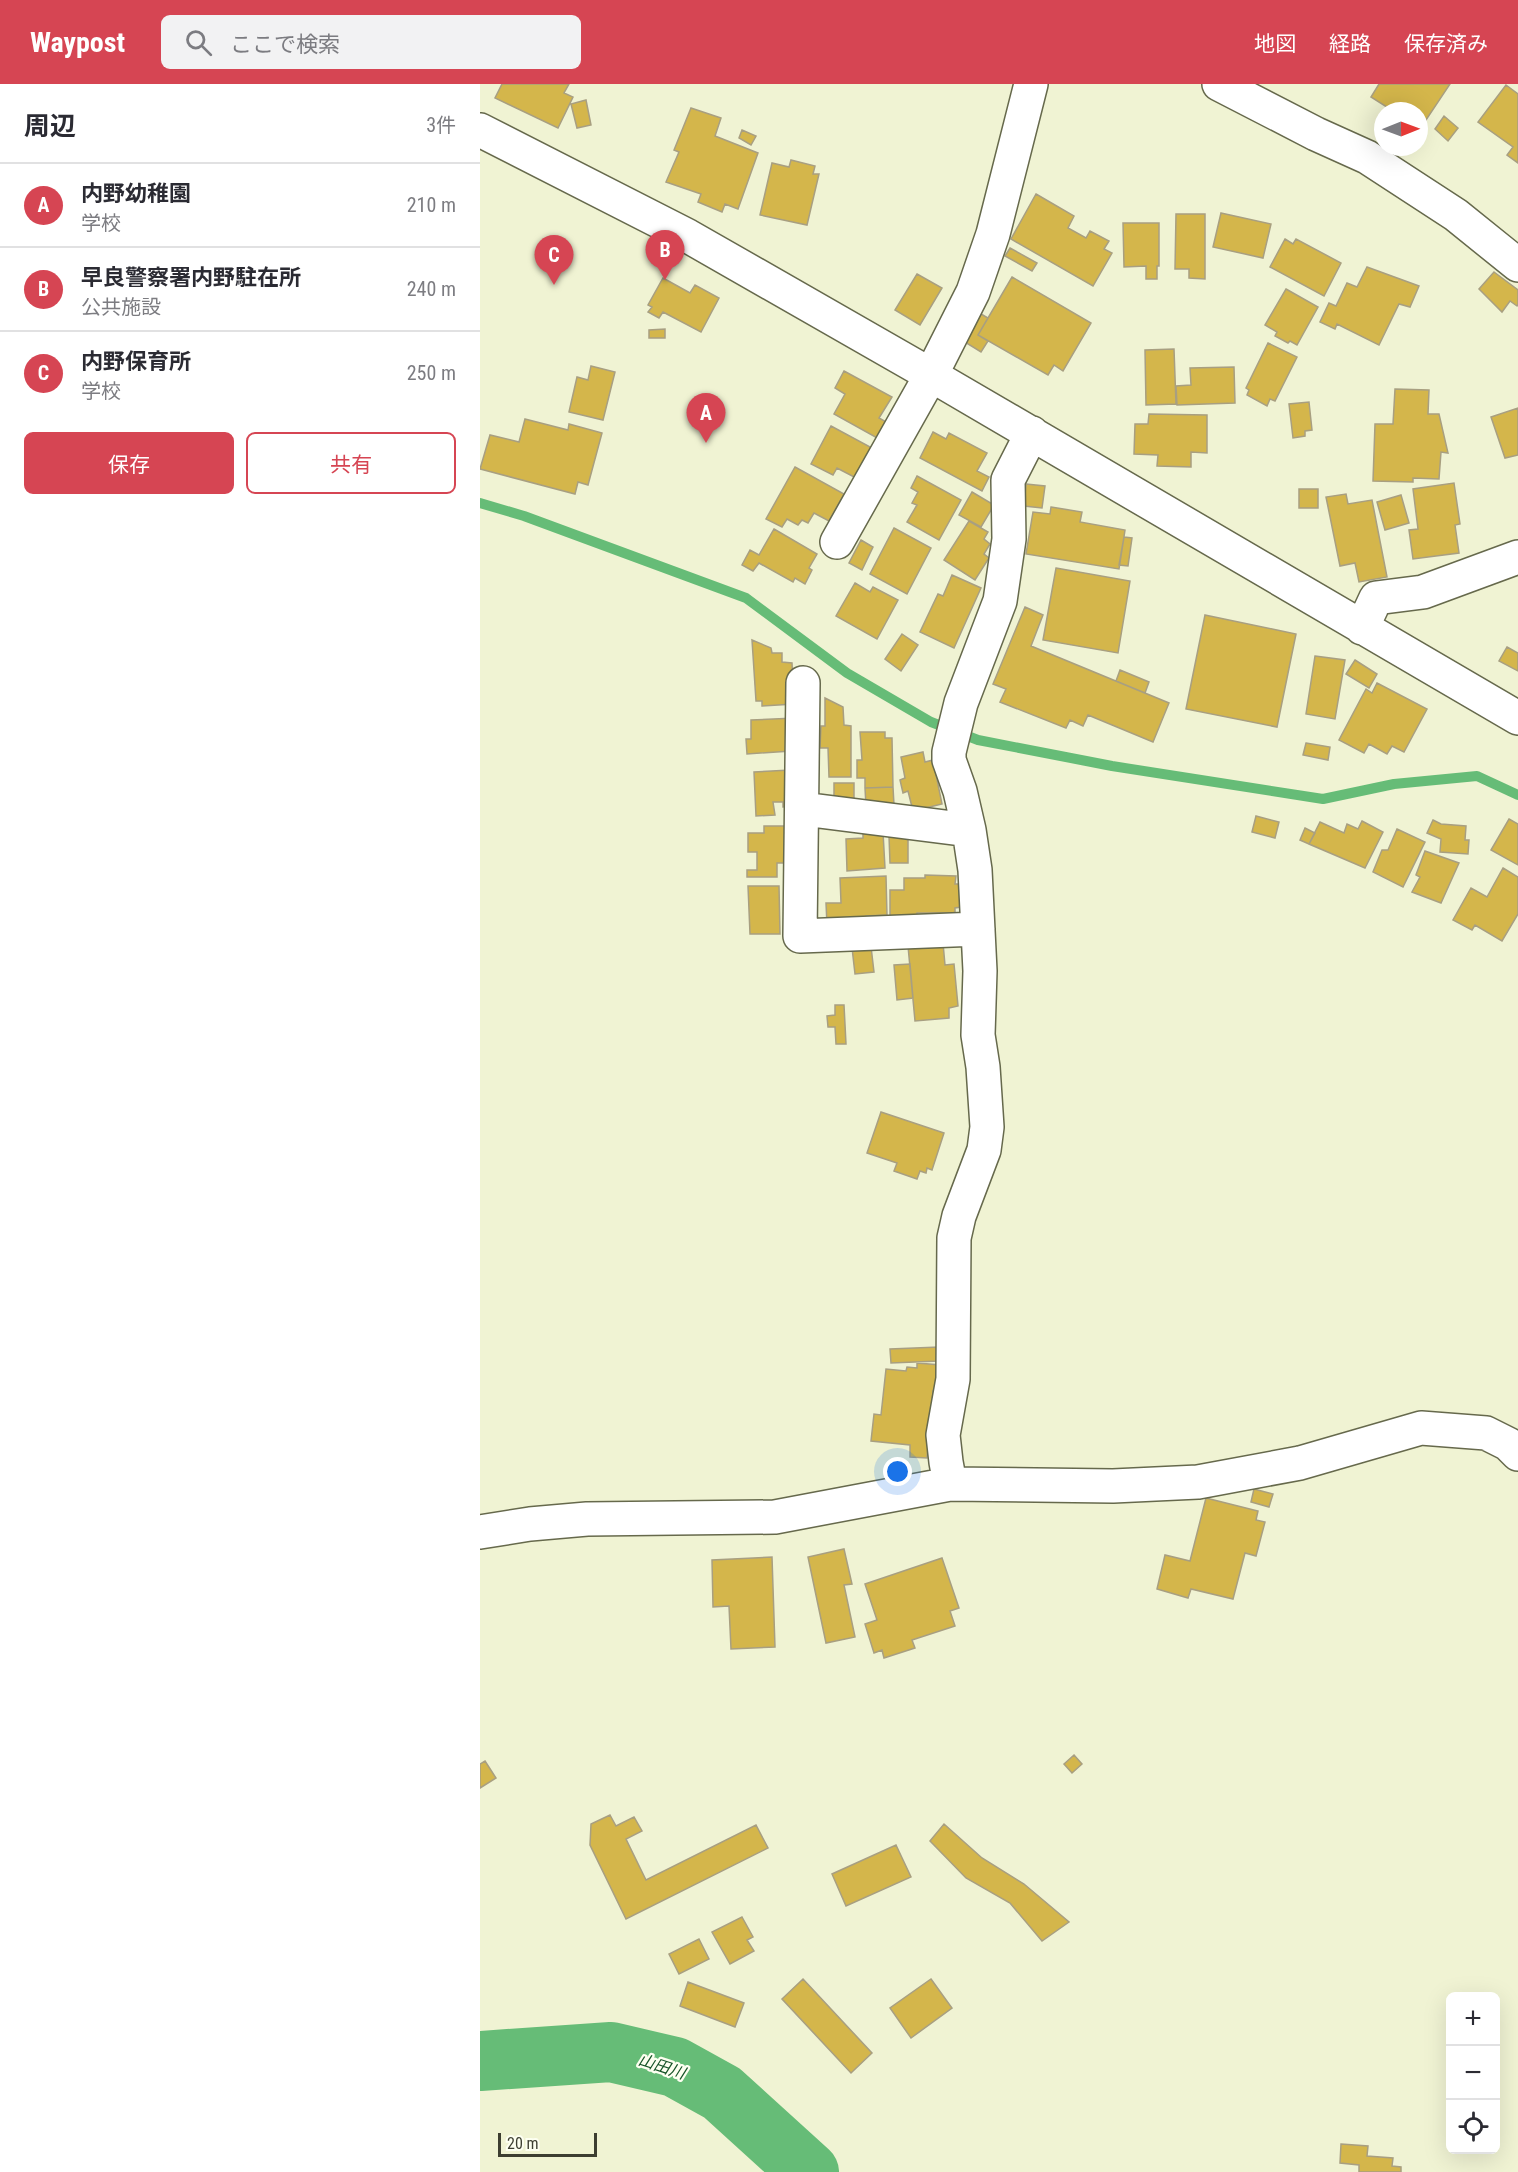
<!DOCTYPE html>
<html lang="ja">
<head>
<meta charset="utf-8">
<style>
	:root { --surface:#fff; --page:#f2f2f3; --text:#2b2b33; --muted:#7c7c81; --line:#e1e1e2; --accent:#d64553 }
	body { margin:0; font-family:"Roboto Condensed","Noto Sans JP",sans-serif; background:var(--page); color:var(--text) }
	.controls { position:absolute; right:18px; bottom:18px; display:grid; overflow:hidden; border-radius:9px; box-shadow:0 6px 24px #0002 }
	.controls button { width:54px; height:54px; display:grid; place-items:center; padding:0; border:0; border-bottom:2px solid var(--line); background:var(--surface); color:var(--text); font:30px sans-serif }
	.compass { position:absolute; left:894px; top:18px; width:54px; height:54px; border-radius:50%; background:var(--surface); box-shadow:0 6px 24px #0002; rotate:89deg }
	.scale { position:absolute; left:18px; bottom:15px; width:99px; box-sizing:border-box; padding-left:6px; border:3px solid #3d3e31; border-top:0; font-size:16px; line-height:21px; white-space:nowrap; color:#3d3e31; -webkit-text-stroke:4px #fdfff1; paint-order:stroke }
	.you { position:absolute; left:418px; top:1388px; width:21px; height:21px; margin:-15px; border:4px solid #fff; border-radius:50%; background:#1a73e8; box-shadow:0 0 0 9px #1a73e833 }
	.badge { display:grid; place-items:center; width:39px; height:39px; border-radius:50%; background:var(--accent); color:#fff; font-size:20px; font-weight:700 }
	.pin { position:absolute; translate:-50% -50px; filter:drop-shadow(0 2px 3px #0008) }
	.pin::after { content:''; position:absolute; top:32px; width:21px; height:18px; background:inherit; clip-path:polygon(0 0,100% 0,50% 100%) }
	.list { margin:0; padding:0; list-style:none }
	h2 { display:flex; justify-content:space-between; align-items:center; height:78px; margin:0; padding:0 24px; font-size:26px }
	h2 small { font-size:20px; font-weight:400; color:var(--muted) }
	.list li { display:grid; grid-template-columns:39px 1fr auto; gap:18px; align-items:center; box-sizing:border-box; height:84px; padding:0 24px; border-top:2px solid var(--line) }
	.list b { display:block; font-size:22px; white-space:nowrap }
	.list p { margin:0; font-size:20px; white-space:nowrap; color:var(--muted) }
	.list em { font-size:20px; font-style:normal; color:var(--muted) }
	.actions { display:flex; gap:12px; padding:18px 24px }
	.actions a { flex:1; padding:14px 0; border:2px solid var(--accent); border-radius:9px; text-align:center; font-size:21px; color:var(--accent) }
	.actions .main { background:var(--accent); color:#fff }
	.icon { flex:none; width:33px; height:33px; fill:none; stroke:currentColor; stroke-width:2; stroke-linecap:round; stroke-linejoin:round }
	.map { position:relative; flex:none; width:1038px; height:2088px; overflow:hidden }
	header { display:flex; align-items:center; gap:36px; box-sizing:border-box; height:84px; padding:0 30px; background:var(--accent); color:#fff }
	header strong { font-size:28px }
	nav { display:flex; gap:33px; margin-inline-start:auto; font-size:21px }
	.search { width:420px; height:54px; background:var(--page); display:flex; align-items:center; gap:15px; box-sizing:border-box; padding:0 21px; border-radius:9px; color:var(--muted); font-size:22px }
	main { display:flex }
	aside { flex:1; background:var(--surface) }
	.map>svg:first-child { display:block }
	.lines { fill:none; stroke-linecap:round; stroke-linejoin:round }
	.stream { stroke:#66bc77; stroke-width:10 }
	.river { stroke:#66bc77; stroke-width:60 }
	.building { fill:#d4b64b; stroke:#a89f81; stroke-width:1.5 }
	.minor-casing { stroke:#66694c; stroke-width:36 }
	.minor { stroke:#fff; stroke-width:33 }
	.labels { text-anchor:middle; stroke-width:4.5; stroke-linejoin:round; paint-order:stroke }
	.water-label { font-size:16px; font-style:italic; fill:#175428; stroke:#fdfff1 }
</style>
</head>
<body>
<header>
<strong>Waypost</strong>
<div class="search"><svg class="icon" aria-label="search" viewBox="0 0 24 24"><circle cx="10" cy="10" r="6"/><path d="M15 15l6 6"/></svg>ここで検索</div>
<nav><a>地図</a><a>経路</a><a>保存済み</a></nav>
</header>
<main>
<aside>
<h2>周辺<small>3件</small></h2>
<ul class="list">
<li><span class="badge">A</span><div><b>内野幼稚園</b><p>学校</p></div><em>210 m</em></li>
<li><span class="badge">B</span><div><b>早良警察署内野駐在所</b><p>公共施設</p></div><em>240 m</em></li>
<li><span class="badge">C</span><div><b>内野保育所</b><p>学校</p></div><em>250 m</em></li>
</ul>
<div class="actions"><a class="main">保存</a><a>共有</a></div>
</aside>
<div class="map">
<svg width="1038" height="2088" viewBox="0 0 1038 2088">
	<rect width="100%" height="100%" fill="#f0f3d3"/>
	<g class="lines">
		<path class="stream" d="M0,419l44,13 222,82 101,75 84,49 47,18 134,26 211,33 71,-15 83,-8 41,19"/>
		<path class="river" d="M0,1977l131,-9 64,15 47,26 87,79"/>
	</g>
	<path class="building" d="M22,0h67l-5,9 9,4 -15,31 -63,-30z
		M899,0h71l-30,45 -1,-18h-26l-22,-14z
		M1026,1l12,9v69l-11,-8 6,-8 -35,-25z
		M106,16l5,25 -14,3 -6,-24z
		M211,24l30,10 -6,18 43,17 -20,56 -13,-5 -3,8 -24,-10 3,-8 -35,-12 13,-30 -5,-2z
		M964,32l14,12 -10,13 -13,-12z
		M262,46l14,6 -5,9 -12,-7z
		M311,76l24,6 -2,8h6l-12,51 -47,-10 12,-52 17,4z
		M556,110l38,22 -6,12 18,10 4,-7 19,10 -5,8 8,4 -19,33 -82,-47z
		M741,129l50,11 -8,34 -50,-11z
		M696,130h29v65l-16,-1v-9h-14z
		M643,139h36v43h-2v13h-11v-13l-22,1z
		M805,155l8,5 3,-5 45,24 -17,33 -54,-29z
		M530,164l27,15 -5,8 -27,-15z
		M887,183l52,19 -9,21 -11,-3 -20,41 -42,-21 -2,5 -15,-7 9,-19 7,3 11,-23 10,4z
		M1014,188l24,18v14l-1,2 -7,-5 -8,11 -23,-23z
		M437,190l25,14 -22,37 -25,-15z
		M532,193l79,46 -28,48 -9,-6 -6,10 -70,-40z
		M183,194l27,15 5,-8 24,13 -18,34 -38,-20 -4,6 -11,-6 4,-5 -4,-2z
		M806,205l32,18 -21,38 -7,-4 -2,2 -13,-7 2,-4 -12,-7z
		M496,227l12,7 -10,17 10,6 -7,11 -21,-13z
		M185,245v9h-16v-8z
		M788,259l29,14 -22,44 -5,-2 -3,7 -20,-11 2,-5 -3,-2z
		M694,265l2,55 -30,1 -1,-55z
		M111,282l24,6 -12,48 -34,-8 8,-35 11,3z
		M754,283l1,36 -58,2 -1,-19 15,-1 -1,-17z
		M364,287l48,26 -13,21 9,5 -9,16 -45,-25 11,-20 -10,-6z
		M915,305l34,1 -1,24h11l9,39 -7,-1 -2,27 -26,-1v4l-40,-1 2,-57h18z
		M829,318l3,28 -7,1v5l-12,2 -4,-34z
		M1038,324v47l-13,3 -14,-41z
		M669,330l58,1v38l-16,-1v15l-34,-1 1,-11 -24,-1 1,-30h13z
		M45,335l43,11 1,-6 33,9 -14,52 -10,-3 -3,12 -95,-25 10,-34 29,7z
		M351,342l41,22 -16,30 -19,-10 -4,7 -22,-11z
		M453,348l13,7 3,-6 38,20 -10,18 12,6 -7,14 -62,-33z
		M315,383l49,27 -15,27 -15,-8 -6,10 -6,-3 -4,5 -11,-6 -5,8 -16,-8z
		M437,392l44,24 -22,40 -32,-18 10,-17 -5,-2 6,-11 -7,-4z
		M974,399l6,41 -5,1 4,28 -46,6 -4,-29 9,-1 -5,-40z
		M546,400l19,2 -3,22 -18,-2z
		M819,405h19v19h-19z
		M492,408l22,13 -13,22 -22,-12z
		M866,410l2,10 24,-4 15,77 -28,5 -4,-19 -15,3 -14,-69z
		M921,411l8,28 -24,7 -8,-28z
		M571,423l31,5 -2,10 45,8 -6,39 -93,-15 7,-42 17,2z
		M489,437l19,11 -4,7 6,5 -6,10 5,4 -14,22 -31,-20z
		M414,444l37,20 -24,46 -37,-20z
		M294,445l43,25 -8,14 3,2 -7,14 -10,-6 -2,4 -34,-19 -6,8 -11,-6 8,-15 9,5z
		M644,453l8,1 -4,28 -9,-1z
		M381,456l12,7 -11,23 -13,-7z
		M576,484l74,13 -12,72 -75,-13z
		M472,491l29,13 -27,60 -34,-16 18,-38 5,2z
		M375,499l15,9 3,-5 25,13 -21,39 -41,-23z
		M545,523l18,8 -12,31 138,57 -16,39 -65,-27 -5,11 -13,-6 -4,8 -66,-26 6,-13 -13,-5z
		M725,531l91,19 -19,93 -91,-18z
		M422,550l16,11 -17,26 -16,-12z
		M272,556l19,8 1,5h10v9l10,1 2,41 -32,2v-5h-6z
		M1027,563l11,6v18l-19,-10z
		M835,572l30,4 -10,59 -29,-5z
		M875,576l22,14 -8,14 -23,-14z
		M640,586l29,12 -4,11 -29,-12z
		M897,599l50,26 -23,43 -12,-6 -5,8 -18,-10 -5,9 -25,-13 27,-51 6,4z
		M345,614l18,9 1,18 7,1v51h-22l-1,-29h-8l1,-22h4z
		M315,634l-4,33 -44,3 -1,-15h5v-19z
		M380,648h25v6h7l1,49 -28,1v-10h-8v-18h5z
		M826,659l24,4 -2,13 -25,-5z
		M443,668l2,10 8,-2 9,44 -29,7 -5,-20 -5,2 -3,-13 5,-2 -4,-21z
		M310,686l2,36 -9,1v-5h-10l2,13 -19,1 -2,-44z
		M354,699h20v21l-20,-1z
		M413,703l1,18 -28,1 -1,-18z
		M776,732l23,6 -4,16 -23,-6z
		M1029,735l9,5v41l-27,-15z
		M953,736l8,4 25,2 -1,14h4l-1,14 -28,-2 1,-13 -14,-6z
		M882,737l21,11 -18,36 -56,-24 11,-22 24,11 3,-9 11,5z
		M284,742h31v37h-18v14h-30v-7h10v-18h-9v-19h16z
		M825,744l10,5 -6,11 -9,-4z
		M917,745l28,13 -22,45 -30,-15 9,-22h6z
		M403,748l2,36 -38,3 -1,-32 17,-1v-5z
		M409,752h19v27h-18z
		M945,767l34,12 -18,40 -29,-11 8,-15 -4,-2z
		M1023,784l15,9v37l-16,27 -27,-16 -3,5 -19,-10 18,-32 16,9z
		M445,791l31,1 -1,8h6v23l-6,1v5h-38l-1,7 -26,-1v-29h14v-12h21z
		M406,792l1,39 -21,1v8l-39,1 -1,-22h15l-1,-25z
		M268,802h31l1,48h-30z
		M390,854l4,34 -19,2 -4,-35z
		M463,859l2,22 9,-1 4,42 -9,2v10l-34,3 -7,-75z
		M430,880l3,34 -16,2 -3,-35z
		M355,921h9l2,39h-10l-1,-17h-7l-1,-11 8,-1z
		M401,1028l63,21 -12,37 -5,-2 -1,5 -6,-2 -3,8 -23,-8 3,-8 -30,-10z
		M459,1263v14l-48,2 -1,-14z
		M437,1279l24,2 -3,27 -5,-1 -6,67 -17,-1v-12l-39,-4 3,-27 7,1 5,-46 20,2 1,-4 10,1z
		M774,1405l19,5 -4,13 -18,-5z
		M726,1414l52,13 -2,9 9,2 -9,34 -11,-3 -12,46 -42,-10 -3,9 -31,-9 8,-34 25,6z
		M364,1465l8,35 -8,1 11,52 -29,6 -18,-86z
		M292,1473l3,90 -44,2 -2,-43 -16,1 -1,-47z
		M462,1474l17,50 -9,3 5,15 -43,14 3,8 -31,10 -2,-8 -8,3 -9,-29 12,-4 -12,-36z
		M594,1671l8,9 -10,9 -8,-9z
		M5,1677l11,17 -16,10v-24z
		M130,1731l6,11 18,-9 8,14 -16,8 20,41 110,-55 12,23 -142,71 -36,-74 1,-21z
		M464,1740l38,34 42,26 45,38 -27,19 -32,-38 -44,-25 -36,-37z
		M416,1761l15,32 -65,29 -14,-32z
		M262,1833l11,20 -6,3 7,11 -24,13 -18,-32z
		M219,1855l10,20 -30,15 -10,-20z
		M323,1895l69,74 -21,20 -69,-74z
		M451,1895l21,29 -41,30 -21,-30z
		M208,1898l56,21 -9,24 -55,-21z
		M861,2060l27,2 -1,10 26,2 -1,8 9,1v5h-42v-7l-19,-2z"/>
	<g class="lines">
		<defs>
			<path id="minor" d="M739,0l97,50 51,23 89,58 62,50
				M0,46l208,106 243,139 587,343
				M357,458l94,-167 42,-83 20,-58 38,-150
				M882,544l14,-30 47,-6 95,-35
				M323,599l-3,253 178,-7
				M323,725l166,21
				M470,1400l-4,-22 -3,-27 10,-56 1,-141 5,-22 25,-66 3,-23 -4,-60 -5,-32 2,-64 -5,-101 -6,-40 -9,-39 -11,-31v-8l12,-49 39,-102 9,-62 -1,-59 24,-47
				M0,1448l50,-8 57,-5 188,-2 175,-33 163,2 85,-4 102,-19 121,-35 65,5 22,11 10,10"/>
		</defs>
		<use href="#minor" class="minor-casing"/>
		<use href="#minor" class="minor"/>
	</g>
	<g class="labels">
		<g class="water-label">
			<text transform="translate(182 1982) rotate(18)" y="6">山田川</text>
		</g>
	</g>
</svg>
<div class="controls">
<button>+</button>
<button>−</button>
<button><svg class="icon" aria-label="locate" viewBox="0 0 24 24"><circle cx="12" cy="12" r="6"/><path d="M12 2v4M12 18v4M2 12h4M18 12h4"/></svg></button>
</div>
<svg class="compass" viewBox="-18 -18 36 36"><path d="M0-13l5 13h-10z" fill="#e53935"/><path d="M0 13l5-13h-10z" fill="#7c7c81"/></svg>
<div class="scale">20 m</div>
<div class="you"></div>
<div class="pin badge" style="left:226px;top:359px">A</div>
<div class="pin badge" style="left:185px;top:196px">B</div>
<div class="pin badge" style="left:74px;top:201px">C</div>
</div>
</main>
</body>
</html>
